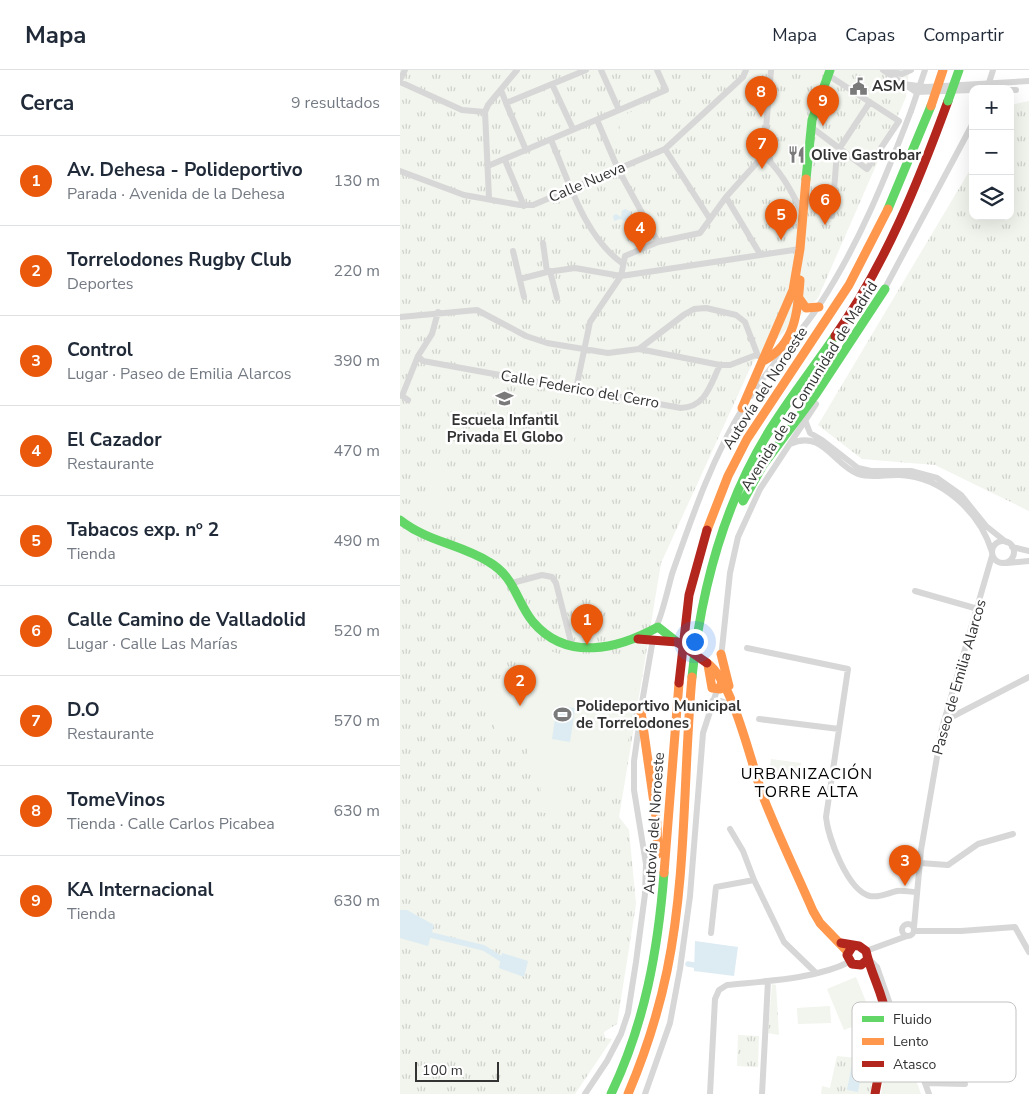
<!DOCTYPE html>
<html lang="es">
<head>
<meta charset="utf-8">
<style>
	:root { --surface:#fff; --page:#f6f6f7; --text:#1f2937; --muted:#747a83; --line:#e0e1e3; --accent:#ea580c }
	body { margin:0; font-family:"Nunito Sans",sans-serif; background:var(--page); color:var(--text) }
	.controls { position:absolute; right:15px; top:15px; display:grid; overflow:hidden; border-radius:10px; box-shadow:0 5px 20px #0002 }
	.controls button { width:45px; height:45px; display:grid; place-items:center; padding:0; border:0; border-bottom:1px solid var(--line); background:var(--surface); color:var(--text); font:25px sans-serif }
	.scale { position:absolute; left:15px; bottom:12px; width:84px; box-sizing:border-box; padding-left:5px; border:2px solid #333; border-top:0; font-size:14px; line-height:18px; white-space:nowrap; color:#333; -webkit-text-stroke:4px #fff; paint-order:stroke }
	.you { position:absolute; left:294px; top:571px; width:18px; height:18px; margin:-12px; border:4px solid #fff; border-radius:50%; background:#1a73e8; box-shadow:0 0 0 8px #1a73e833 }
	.badge { display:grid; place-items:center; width:32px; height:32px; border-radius:50%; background:var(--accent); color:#fff; font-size:16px; font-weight:700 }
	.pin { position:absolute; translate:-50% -41px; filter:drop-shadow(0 1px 2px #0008) }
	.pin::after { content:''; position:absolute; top:26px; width:18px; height:15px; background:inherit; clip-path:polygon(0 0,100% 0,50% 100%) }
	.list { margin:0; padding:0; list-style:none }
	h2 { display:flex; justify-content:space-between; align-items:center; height:65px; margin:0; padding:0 20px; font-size:21px }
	h2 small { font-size:16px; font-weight:400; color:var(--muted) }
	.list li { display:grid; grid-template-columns:32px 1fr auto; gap:15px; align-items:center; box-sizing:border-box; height:90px; padding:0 20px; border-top:1px solid var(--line) }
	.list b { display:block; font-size:19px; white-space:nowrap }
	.list p { margin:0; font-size:16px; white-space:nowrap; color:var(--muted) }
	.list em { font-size:16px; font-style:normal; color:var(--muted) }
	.icon { flex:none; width:28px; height:28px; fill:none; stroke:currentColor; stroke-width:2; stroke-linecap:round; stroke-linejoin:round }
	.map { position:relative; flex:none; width:629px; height:1024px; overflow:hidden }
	header { display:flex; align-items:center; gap:30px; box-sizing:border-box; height:70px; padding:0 25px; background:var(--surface); border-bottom:1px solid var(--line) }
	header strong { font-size:24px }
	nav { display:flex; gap:28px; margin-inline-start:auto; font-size:18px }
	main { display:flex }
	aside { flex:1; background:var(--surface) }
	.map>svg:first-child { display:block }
	.grass { fill:url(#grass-tufts) }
	.garden { fill:#f1f5ed }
	.water { fill:#ddebf3 }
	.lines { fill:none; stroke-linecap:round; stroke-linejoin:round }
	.canal { stroke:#ddebf3; stroke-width:5.5 }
	.street { stroke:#d7d7d7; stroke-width:6 }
	.fast { stroke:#63d668; stroke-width:9 }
	.slow { stroke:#ff974d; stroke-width:9 }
	.jam { stroke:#b3261e; stroke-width:9 }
	.street-bridge { stroke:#d7d7d7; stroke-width:6 }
	.fast-bridge { stroke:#63d668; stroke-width:9 }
	.slow-bridge { stroke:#ff974d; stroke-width:9 }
	.jam-bridge { stroke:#b3261e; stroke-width:9 }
	.labels { text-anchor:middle; stroke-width:5; stroke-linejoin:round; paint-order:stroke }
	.poi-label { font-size:15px; font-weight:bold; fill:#333; stroke:#fff; text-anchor:start }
	.street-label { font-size:15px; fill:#333; stroke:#fff }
	.neighbourhood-label { font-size:16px; letter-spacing:1px; fill:#000; stroke:#fff }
	.key { fill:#fff; stroke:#c2c2c2; stroke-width:1 }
	.key-label { font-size:14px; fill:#333 }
</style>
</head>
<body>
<header>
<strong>Mapa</strong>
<nav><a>Mapa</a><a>Capas</a><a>Compartir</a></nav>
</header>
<main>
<aside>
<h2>Cerca<small>9 resultados</small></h2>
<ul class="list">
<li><span class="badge">1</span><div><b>Av. Dehesa - Polideportivo</b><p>Parada · Avenida de la Dehesa</p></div><em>130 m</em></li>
<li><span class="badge">2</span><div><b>Torrelodones Rugby Club</b><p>Deportes</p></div><em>220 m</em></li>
<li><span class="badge">3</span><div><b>Control</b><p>Lugar · Paseo de Emilia Alarcos</p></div><em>390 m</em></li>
<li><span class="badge">4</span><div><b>El Cazador</b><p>Restaurante</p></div><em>470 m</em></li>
<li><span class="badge">5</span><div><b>Tabacos exp. nº 2</b><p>Tienda</p></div><em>490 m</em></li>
<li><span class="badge">6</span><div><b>Calle Camino de Valladolid</b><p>Lugar · Calle Las Marías</p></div><em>520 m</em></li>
<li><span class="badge">7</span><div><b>D.O</b><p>Restaurante</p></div><em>570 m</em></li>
<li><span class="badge">8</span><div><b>TomeVinos</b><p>Tienda · Calle Carlos Picabea</p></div><em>630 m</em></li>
<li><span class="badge">9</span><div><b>KA Internacional</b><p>Tienda</p></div><em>630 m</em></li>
</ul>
</aside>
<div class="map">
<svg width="629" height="1024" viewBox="0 0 629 1024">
	<defs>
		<pattern id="grass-tufts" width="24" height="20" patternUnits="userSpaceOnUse" patternTransform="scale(1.25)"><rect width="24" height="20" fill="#f1f5ed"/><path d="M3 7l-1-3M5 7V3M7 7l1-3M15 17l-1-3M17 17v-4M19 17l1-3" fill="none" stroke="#cfd2cc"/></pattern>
	</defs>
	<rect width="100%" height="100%" fill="#fff"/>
	<path class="grass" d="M0,0h509l-3,27 -88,201 -65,64 -92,201 -42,254 10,13 7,74 -19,120 -13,8 1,6 7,1 -37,55h-175z
		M629,31v410l-94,-46 -73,-6 -44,-34 155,-260v51h37v-111z
		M372,914l4,1 3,50 -11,-2z
		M338,965l21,1 -1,31 -21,-1z
		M437,986l39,4 -6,34h-49l1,-8 8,2z"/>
	<path class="garden" d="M241,38l6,14 -25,11 -6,-15z
		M215,49l8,20 -10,4 -8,-20z
		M154,346l25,8 -12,38 -26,-9z
		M28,400h16l1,39h-17z
		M150,581c35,11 47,15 82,2l8,7 -19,129 -54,-7 -9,33 -19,-3 2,-23 -14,-36 2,-15 -33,-3 -6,-40 20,-25z
		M371,689l30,4 -2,15 -30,-4z
		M456,907l17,42 -29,11 -17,-41z
		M430,936l1,17 -33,1 -1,-16z
		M493,947l28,77h-40z"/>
	<path class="water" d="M225,139l5,2 2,9 -4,2 -8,-3 -6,2 -1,-5 3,-2 5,3 1,-6z
		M157,636l18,2 -5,34 -18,-3z
		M0,840h7l27,15 -6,21 -28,-8z
		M295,871l43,6 -4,29 -40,-5z
		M102,883l26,8 -4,16 -25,-9z
		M452,994l11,2 -5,26 -11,-2z"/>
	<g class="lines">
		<path class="canal" d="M31,865l53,13 22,14
			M288,894l12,2"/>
		<path class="street" d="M201,0l18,40
			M371,0l-6,70 6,23
			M483,0l33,22 57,-2
			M489,1l13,3 9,-4
			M0,10l5,-10
			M0,12l62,28 23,2
			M152,14l21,45
			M503,14l23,3 103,-6
			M101,20l5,13 80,-33
			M610,20h6
			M106,33l20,47
			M197,50l21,49 40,73
			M366,57l-13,17c6,10 12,13 19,20 13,14 22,33 31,50
			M415,60l52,39 32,-48 -68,-44
			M151,70c18,41 33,96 71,123
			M265,79l45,70
			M105,90l19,46
			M88,96l178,-76 -9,-20
			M0,101l64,24 56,10h13l132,-56 78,-72 3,-7
			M326,127l34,57
			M89,128l-4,-86 3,-7 29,-35
			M432,146l5,-64 33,-50
			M143,173l4,29
			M113,181l11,46
			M150,201l7,27
			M120,209l27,-7 28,-4 46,8 179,-27
			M484,220l89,-167
			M0,247l77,-7 49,26 21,7 61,10 31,-4 81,16h10l26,-10
			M239,279l46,-35 9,-5 12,-1 30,7 9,7 13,34
			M18,286l5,5 258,47c25,-1 29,-23 39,-43
			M176,319l14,-67 31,-46 4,-20 33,-14 42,-9 26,-36 36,-40
			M351,326c20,-32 48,-60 69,-92 39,-60 65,-125 91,-193
			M8,330l-6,-4 16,-40 14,-22 6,-22
			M405,350l5,13 12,7 36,28 13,3h40l26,7 24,17 25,31 20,16
			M390,374c32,-15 43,20 68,30 14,5 28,0 42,1 42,2 80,37 92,77
			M592 482a11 11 0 1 1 22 0a11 11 0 1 1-22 0Z
			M612,477l17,4
			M607,493l22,-2
			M112,513l30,-8 10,2 4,6 16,63
			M515,521l63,18
			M255,558c5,-4 14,-43 17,-54 20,-57 40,-116 72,-168
			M347,578l101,21 -22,148c2,21 22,74 44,79 10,2 18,-3 27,-5 6,-1 13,1 19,1
			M321,588l9,-85 8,-36 22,-48 56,-85
			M312,631h9l8,3
			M240,644l13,-75
			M359,649l80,10
			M544,651l85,-44
			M330,759l13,22 11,29 30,62 31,30
			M520,793l28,2 30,-21 35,-10
			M502 860a6 6 0 1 1 12 0a6 6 0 1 1-12 0Z
			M514,857l7,-77 21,-122 50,-172
			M515,861h46l54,-4 14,25
			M311,863l5,-46 38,-7
			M466,881l41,-15
			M467,887l10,10 14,40 13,18 25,69
			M504,955l40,1
			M525,1013l40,1
			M185,1024l22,-33 14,-27 7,-21 8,-51 9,-68 1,-30 -12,-74v-29l5,-35
			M245,1024l25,-71 10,-54 10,-73 13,-163 14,-43
			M310,1024l5,-95 4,-9 8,-5c38,-4 89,-6 122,-23
			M362,1024l6,-113"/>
		<path class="fast" d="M406,109l6,-59 18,-50
			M488,139l43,-103
			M343,431l20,-36 53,-71 69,-105
			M0,450c28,22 60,24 89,42 26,15 27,39 44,60 34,40 85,27 125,5l19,15
			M292,607c9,-88 32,-174 79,-249 20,-32 43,-61 64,-92
			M211,1024c34,-71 47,-144 53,-221"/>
		<path class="slow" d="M399,228l7,10 13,-1
			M365,290c30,-16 33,-49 35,-80
			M342,338l51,-118 7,-41 6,-70
			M307,460l21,-54 19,-37 102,-154 39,-76
			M321,584l8,32
			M307,593c27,19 44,102 57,136 15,38 33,75 49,112l7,12 28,29
			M308,595l4,23 8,1 2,-9
			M241,642l16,112 1,30
			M264,803l15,-190
			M228,1024c17,-40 30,-80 39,-123 20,-97 16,-196 25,-294"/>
		<path class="jam" d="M435,266c50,-71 83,-153 113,-235
			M238,569l39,3
			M279,613l10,-88 18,-65
			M441,873l18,3 7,5c5,24 18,44 20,66 2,25 -7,53 -11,77
			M452,877l-5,8 5,9 9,1 6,-5"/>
		<path class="street-bridge" d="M587,19l6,-19
			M511,41l14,-41"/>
		<path class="fast-bridge" d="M548,31l11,-31"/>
		<path class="slow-bridge" d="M531,36l12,-36"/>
		<path class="jam-bridge" d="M277,572l30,21"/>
	</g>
	<defs>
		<symbol id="civic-bare" viewBox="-9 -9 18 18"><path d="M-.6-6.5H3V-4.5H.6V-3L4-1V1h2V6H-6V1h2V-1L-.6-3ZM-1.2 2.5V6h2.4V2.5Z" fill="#7a7a7a" stroke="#fff" stroke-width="2.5" paint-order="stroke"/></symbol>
		<symbol id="restaurant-bare" viewBox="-9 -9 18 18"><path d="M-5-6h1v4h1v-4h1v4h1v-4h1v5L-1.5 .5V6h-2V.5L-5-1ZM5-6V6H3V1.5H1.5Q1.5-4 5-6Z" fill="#7a7a7a" stroke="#fff" stroke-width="2.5" paint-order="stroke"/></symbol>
		<symbol id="school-bare" viewBox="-9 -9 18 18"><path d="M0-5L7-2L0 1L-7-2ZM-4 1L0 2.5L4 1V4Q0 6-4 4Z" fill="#7a7a7a" stroke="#fff" stroke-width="2.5" paint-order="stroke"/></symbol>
		<symbol id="stadium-bare" viewBox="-9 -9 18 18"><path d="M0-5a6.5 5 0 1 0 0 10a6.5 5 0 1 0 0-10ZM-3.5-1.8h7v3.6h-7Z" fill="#7a7a7a" stroke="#fff" stroke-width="2.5" paint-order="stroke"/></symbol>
	</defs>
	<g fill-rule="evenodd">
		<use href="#civic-bare" x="446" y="4" width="25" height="25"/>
		<use href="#restaurant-bare" x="384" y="72" width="25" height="25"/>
		<use href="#school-bare" x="92" y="316" width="25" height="25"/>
		<use href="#stadium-bare" x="150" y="632" width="25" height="25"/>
	</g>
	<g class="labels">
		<g class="poi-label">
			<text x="472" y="21">ASM</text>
			<text x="411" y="90">Olive Gastrobar</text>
			<text x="105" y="355" text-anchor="middle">Escuela Infantil<tspan x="105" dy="17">Privada El Globo</tspan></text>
			<text x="176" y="641">Polideportivo Municipal<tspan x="176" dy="17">de Torrelodones</tspan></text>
		</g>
		<g class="street-label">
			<text transform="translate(187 112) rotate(-23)" y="5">Calle Nueva</text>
			<text transform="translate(409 316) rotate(-58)" y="5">Avenida de la Comunidad de Madrid</text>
			<text transform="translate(365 318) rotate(-57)" y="5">Autovía del Noroeste</text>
			<text transform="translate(180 319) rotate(10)" y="5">Calle Federico del Cerro</text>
			<text transform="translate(559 607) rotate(-74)" y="5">Paseo de Emilia Alarcos</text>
			<text transform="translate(254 753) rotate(-86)" y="5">Autovía del Noroeste</text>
		</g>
		<g class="neighbourhood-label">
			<text x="407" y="709">URBANIZACIÓN<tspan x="407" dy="18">TORRE ALTA</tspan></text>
		</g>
	</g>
	<rect x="452" y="932" width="164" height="80" rx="8" class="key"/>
	<rect x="462" y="946" width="22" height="6" fill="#63d668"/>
	<rect x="462" y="968" width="22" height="7" fill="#ff974d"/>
	<rect x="462" y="991" width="22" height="6" fill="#b3261e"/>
	<g class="key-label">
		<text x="493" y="954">Fluido</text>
		<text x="493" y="976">Lento</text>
		<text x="493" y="999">Atasco</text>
	</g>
</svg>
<div class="controls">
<button>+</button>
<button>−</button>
<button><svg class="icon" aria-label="layers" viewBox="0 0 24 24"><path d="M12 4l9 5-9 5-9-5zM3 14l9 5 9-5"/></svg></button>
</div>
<div class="scale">100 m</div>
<div class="you"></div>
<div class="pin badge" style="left:187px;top:575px">1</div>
<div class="pin badge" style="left:120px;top:636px">2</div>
<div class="pin badge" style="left:505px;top:816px">3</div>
<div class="pin badge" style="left:240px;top:183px">4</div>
<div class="pin badge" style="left:381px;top:170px">5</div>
<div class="pin badge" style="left:425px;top:155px">6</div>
<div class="pin badge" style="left:362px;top:99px">7</div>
<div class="pin badge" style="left:361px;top:47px">8</div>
<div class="pin badge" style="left:423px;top:56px">9</div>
</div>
</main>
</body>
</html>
